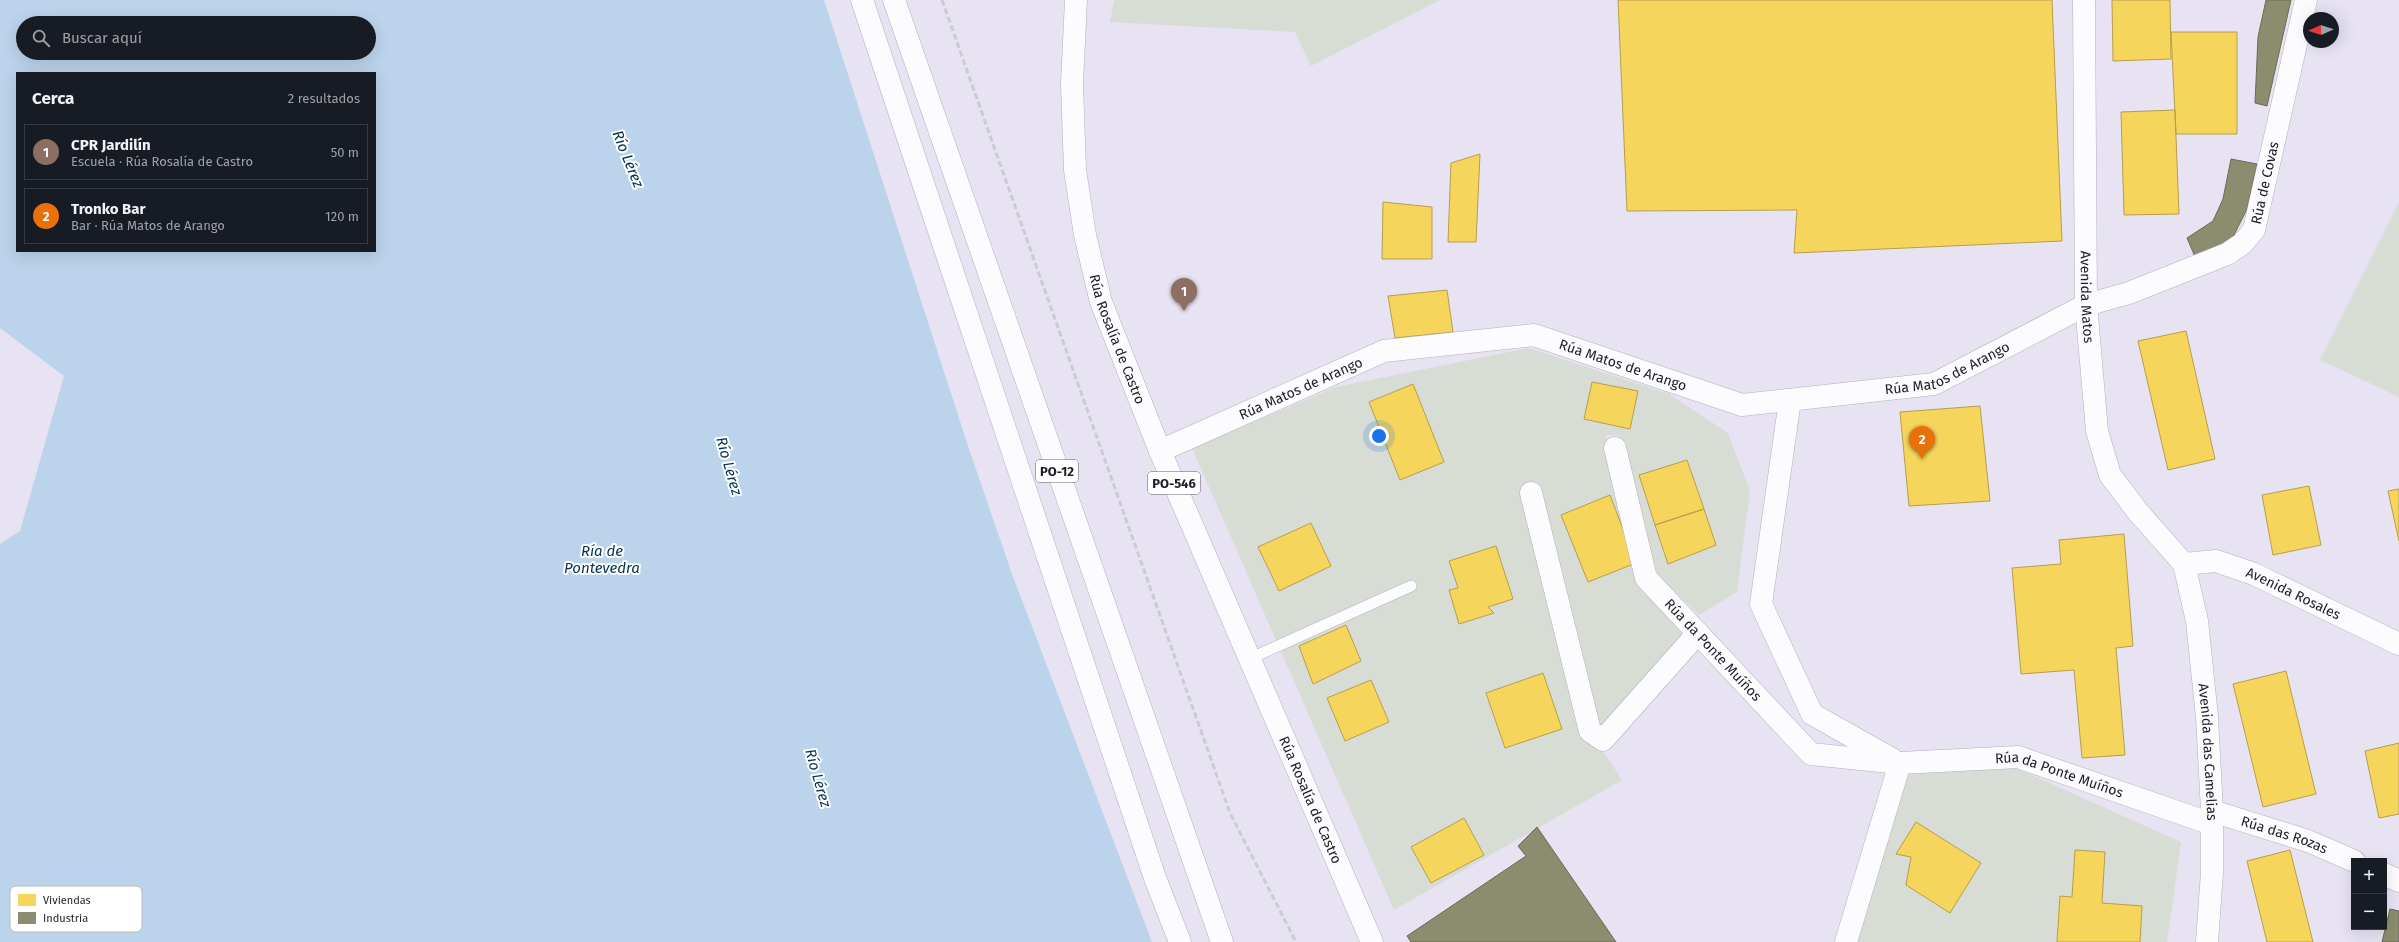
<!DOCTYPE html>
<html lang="es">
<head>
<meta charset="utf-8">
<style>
	:root { --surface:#171b24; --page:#242831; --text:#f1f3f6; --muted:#9ea1a6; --line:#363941; --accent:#d93025 }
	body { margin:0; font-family:"Fira Sans",sans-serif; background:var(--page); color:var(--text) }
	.controls { position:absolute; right:12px; bottom:12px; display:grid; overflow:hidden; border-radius:0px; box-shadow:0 4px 16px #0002 }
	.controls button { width:36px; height:36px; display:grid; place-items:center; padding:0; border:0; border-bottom:1px solid var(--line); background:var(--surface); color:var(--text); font:20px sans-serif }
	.compass { position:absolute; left:2303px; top:12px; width:36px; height:36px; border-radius:50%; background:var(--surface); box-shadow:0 4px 16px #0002; rotate:267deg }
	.you { position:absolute; left:1379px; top:436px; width:14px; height:14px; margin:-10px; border:3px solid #fff; border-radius:50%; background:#1a73e8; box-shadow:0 0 0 6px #1a73e833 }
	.badge { display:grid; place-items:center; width:26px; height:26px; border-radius:50%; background:var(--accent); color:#fff; font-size:13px; font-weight:700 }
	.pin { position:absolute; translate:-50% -33px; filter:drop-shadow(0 1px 2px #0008) }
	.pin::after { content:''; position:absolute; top:21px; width:14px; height:12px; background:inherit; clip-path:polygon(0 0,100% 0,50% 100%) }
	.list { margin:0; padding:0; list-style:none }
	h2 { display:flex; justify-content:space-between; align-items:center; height:52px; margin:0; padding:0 16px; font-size:17px }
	h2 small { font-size:13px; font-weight:400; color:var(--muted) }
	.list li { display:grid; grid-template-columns:26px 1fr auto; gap:12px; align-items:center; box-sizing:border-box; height:56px; margin:0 8px 8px; padding:0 8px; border:1px solid var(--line); border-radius:0px }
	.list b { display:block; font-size:15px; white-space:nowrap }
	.list p { margin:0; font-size:13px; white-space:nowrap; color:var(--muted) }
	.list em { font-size:13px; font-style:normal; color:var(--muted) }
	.icon { flex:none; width:22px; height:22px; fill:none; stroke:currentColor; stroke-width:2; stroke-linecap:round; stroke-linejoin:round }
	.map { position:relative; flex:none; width:2399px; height:942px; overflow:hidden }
	.search { position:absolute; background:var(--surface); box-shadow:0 4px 16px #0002; left:16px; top:16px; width:360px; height:44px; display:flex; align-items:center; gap:10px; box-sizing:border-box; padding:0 14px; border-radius:22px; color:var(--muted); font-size:15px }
	.panel { position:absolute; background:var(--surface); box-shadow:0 4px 16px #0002; left:16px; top:72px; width:360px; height:180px; border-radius:0px }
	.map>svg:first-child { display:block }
	.green { fill:#d7dcd5 }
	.water { fill:#bbd3eb; fill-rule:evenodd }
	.homes { fill:#f6d55c; stroke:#b69e4c }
	.industry { fill:#8c8c6e; stroke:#6b6a58 }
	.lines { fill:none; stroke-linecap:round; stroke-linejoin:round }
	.lane-casing { stroke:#b3afbb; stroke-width:12 }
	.street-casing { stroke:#b3afbb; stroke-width:23 }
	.primary-casing { stroke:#b3afbb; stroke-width:23 }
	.highway-casing { stroke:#b3afbb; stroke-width:23 }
	.lane { stroke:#fcfbfd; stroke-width:11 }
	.street { stroke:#fcfbfd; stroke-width:22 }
	.primary { stroke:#fcfbfd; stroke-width:22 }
	.highway { stroke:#fcfbfd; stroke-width:22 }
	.rail { stroke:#cccbcf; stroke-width:3; stroke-dasharray:6 3; stroke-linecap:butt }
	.labels { text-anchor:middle; stroke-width:4; stroke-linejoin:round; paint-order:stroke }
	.shield { fill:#fff; stroke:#626067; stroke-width:1 }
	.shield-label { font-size:13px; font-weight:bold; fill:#1f1c26 }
	.street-label { font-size:14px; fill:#1f1c26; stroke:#fff }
	.water-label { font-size:15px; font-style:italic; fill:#04324d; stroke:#fff }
	.key { fill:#fff; stroke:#bcbbbe; stroke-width:1 }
	.key-label { font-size:11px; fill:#1f1c26 }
</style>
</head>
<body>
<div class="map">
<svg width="2399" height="942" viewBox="0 0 2399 942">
	<rect width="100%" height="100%" fill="#e8e3f3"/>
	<path class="green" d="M1114,0h326l-129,66 -16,-34 -185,-10z
		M2399,202v195l-79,-37z
		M1529,348l140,46 59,39 22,58 -13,101 -38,23 -41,-39 -39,-141h-13l34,146 48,51 -84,97 -7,-8 -7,10 32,49 -228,130 -202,-462 144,-61z
		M2016,768l165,74 -14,100h-311l51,-171z"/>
	<path class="water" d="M0,0h824l144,446 44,128 140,368h-1152v-398l20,-13 44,-155 -64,-48zM23,23h346v30h-346zM17,73h358v178h-358z"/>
	<path class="homes" d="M1618,0h434l10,241 -268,12 3,-43 -170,1z
		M2112,0h58l1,59 -58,2z
		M2171,32h66v102h-61z
		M2175,110l4,104 -55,1 -3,-103z
		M1480,154l-4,88h-28l3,-79z
		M1383,202l49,5v52h-50z
		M1447,290l6,42 -58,6 -7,-42z
		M2186,331l29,128 -47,11 -30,-129z
		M1592,382l46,9 -8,38 -46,-10z
		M1413,384l31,78 -44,18 -31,-78z
		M1980,406l10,95 -81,5 -9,-94z
		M1687,460l17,49 -49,16 -16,-50z
		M2309,486l12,59 -48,10 -11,-60z
		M2399,489v52l-11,-50z
		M1610,495l26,68 -48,19 -27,-67z
		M1704,509l12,36 -48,19 -13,-39z
		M1311,523l20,43 -52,25 -21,-44z
		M2124,534l9,112 -17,2 9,107 -43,3 -8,-88 -53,4 -9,-106 49,-4 -2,-24z
		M1496,546l17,53 -25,8 6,6 -35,11 -10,-34 9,-2 -9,-27z
		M1346,625l15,36 -48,23 -14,-38z
		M2286,671l30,123 -53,13 -30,-123z
		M1543,673l19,56 -57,19 -19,-55z
		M1371,680l18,42 -44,19 -18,-43z
		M2399,743v71l-20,4 -14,-67z
		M1464,818l20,37 -53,28 -20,-36z
		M1916,822l65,41 -31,50 -44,-28 5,-28 -15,-3z
		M2075,850l30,2 -3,51 40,3 -2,36h-83l3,-46 12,1z
		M2290,850l23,92h-46l-20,-81z"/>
	<path class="industry" d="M2266,0h25l-24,106 -12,-3 3,-66z
		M2231,159l26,5 -10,45 -17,34 -34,16 -9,-21 26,-17 10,-22z
		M1537,827l79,115h-205l-4,-6 119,-80 -8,-10z
		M2390,909l9,2v31h-17z"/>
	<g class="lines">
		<defs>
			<path id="lane" d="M1249,659l162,-73"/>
			<g id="street">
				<path id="s1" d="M2084,0l2,305 11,126 13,44 28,37 46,52 13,57 10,96 5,94v61l-5,70"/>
				<path d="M1790,400l-29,204 51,110 80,45"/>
				<path id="s2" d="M1615,448l31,130 165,176 89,9"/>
				<path id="s3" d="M1160,451l224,-100 150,-16 208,70 192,-21 152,-79 43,-12 98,-39 15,-10 12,-14 52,-230"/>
				<path d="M1531,493l59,238 13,9 95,-107"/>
				<path id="s4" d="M2184,564l32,-3 38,13 145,70"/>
				<path id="s5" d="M2212,811l96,30 46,20"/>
				<path d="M2384,874l15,7"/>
				<path id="s6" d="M1846,942l54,-179 118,-6 194,67"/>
			</g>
			<g id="primary">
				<path id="s7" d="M1076,0l-4,84 3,86 10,65 16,67 59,149 212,491"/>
			</g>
			<path id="highway" d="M862,0l293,878 25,64
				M894,0l328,942"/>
		</defs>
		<use href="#lane" class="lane-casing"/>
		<use href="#street" class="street-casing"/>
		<use href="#primary" class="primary-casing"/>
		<use href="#highway" class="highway-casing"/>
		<use href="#lane" class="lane"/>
		<use href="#street" class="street"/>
		<use href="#primary" class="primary"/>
		<use href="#highway" class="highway"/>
		<path class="rail" d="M942,0l288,813 66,129"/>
	</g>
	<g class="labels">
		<g class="shield">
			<rect x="1036" y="460" width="42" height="22" rx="3"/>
			<rect x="1148" y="472" width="52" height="22" rx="3"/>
		</g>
		<g class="shield-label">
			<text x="1057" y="476">PO-12</text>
			<text x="1174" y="488">PO-546</text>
		</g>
		<g class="street-label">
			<text dy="5" stroke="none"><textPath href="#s3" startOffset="1215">Rúa de Covas</textPath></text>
			<text dy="5" stroke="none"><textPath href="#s1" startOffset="297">Avenida Matos</textPath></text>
			<text dy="5" stroke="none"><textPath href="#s7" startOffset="345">Rúa Rosalía de Castro</textPath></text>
			<text dy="5" stroke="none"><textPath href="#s3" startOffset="490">Rúa Matos de Arango</textPath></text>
			<text dy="5" stroke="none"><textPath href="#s3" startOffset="826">Rúa Matos de Arango</textPath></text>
			<text dy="5" stroke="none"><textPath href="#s3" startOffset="154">Rúa Matos de Arango</textPath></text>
			<text dy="5" stroke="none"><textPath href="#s4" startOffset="116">Avenida Rosales</textPath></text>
			<text dy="5" stroke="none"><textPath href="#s2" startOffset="232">Rúa da Ponte Muíños</textPath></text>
			<text dy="5" stroke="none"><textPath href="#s1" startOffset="783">Avenida das Camelias</textPath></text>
			<text dy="5" stroke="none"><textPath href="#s6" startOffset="349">Rúa da Ponte Muíños</textPath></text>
			<text dy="5" stroke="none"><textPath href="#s7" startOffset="845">Rúa Rosalía de Castro</textPath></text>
			<text dy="5" stroke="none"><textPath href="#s5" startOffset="76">Rúa das Rozas</textPath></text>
		</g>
		<g class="water-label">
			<text transform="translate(628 159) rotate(68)" y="5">Río Lérez</text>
			<text transform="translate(729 466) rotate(74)" y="5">Río Lérez</text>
			<text x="602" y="556">Ría de<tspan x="602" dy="17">Pontevedra</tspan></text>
			<text transform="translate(818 778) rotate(74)" y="5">Río Lérez</text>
		</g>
	</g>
	<rect x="10" y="886" width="132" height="46" rx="6" class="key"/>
	<rect x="18" y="894" width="18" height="12" fill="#f6d55c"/>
	<rect x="18" y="912" width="18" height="12" fill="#8c8c6e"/>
	<g class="key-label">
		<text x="43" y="904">Viviendas</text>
		<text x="43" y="922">Industria</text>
	</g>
</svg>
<div class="controls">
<button>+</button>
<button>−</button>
</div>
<svg class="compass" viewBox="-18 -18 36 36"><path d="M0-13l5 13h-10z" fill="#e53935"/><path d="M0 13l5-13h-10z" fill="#9ea1a6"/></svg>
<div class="you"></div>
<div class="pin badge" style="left:1184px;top:311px;background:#8d6e63">1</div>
<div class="pin badge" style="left:1922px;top:459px;background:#e8710a">2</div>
<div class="search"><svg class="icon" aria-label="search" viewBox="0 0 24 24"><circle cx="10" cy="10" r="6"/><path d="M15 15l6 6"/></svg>Buscar aquí</div>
<section class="panel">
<h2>Cerca<small>2 resultados</small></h2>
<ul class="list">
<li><span class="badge" style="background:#8d6e63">1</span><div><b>CPR Jardilín</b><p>Escuela · Rúa Rosalía de Castro</p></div><em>50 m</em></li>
<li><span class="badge" style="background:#e8710a">2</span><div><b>Tronko Bar</b><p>Bar · Rúa Matos de Arango</p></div><em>120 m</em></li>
</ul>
</section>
</div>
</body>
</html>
